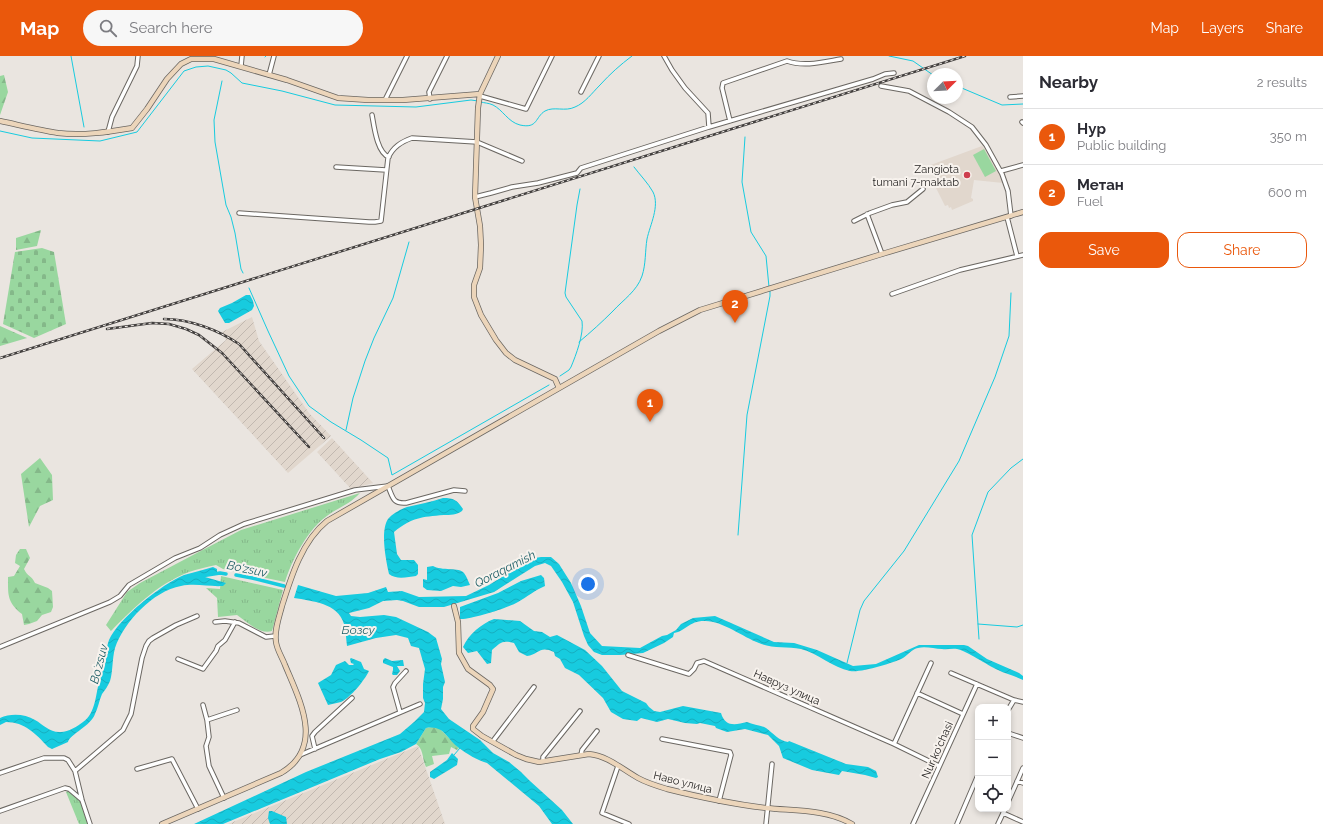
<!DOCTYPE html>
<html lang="en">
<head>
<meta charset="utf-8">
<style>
	:root { --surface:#fff; --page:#f7f7f7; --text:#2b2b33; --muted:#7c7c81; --line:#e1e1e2; --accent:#ea580c }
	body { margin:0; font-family:Raleway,sans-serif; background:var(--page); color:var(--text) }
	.controls { position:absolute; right:12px; bottom:12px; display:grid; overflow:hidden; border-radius:8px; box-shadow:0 2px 6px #0003 }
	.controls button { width:36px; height:36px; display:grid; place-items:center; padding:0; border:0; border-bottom:1px solid var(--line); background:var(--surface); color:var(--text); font:20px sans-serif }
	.compass { position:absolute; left:927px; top:12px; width:36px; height:36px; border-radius:50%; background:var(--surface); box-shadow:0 2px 6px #0003; rotate:66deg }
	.you { position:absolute; left:588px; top:528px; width:14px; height:14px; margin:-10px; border:3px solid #fff; border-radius:50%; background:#1a73e8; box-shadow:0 0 0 6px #1a73e833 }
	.badge { display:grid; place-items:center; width:26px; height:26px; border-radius:50%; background:var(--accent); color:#fff; font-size:13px; font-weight:700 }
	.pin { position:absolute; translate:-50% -33px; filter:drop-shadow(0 1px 2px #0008) }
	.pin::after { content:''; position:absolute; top:21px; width:14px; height:12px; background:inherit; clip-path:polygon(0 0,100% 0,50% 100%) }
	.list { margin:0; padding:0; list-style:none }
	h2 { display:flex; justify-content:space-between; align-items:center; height:52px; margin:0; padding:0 16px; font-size:17px }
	h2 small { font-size:13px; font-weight:400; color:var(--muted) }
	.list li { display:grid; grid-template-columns:26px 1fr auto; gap:12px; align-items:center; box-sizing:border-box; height:56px; padding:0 16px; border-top:1px solid var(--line) }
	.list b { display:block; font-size:15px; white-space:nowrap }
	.list p { margin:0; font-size:13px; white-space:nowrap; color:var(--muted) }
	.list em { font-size:13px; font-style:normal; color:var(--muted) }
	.actions { display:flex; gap:8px; padding:12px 16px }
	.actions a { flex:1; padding:9px 0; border:1px solid var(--accent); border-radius:12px; text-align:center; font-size:14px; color:var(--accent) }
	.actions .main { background:var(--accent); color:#fff }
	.icon { flex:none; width:22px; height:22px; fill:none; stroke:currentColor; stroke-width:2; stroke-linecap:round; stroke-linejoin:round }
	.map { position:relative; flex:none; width:1023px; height:768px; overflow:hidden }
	header { display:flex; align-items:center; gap:24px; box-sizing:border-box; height:56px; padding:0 20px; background:var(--accent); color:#fff }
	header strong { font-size:19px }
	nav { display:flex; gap:22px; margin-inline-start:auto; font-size:14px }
	.search { width:280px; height:36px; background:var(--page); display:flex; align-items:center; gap:10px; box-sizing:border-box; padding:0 14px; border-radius:22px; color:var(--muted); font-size:15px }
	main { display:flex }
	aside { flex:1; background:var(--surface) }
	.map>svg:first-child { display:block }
	.built { fill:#e1d7cd }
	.industrial { fill:url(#industrial-furrows) }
	.grass { fill:url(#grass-tufts) }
	.forest { fill:url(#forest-firs) }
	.cemetery { fill:url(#cemetery-stones) }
	.garden { fill:#99d79f }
	.water { fill:url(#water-waves) }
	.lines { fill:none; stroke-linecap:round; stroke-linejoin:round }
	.stream { stroke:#17cbdf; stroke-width:1 }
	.canal { stroke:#17cbdf; stroke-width:3.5 }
	.street-casing { stroke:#6b6762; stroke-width:5.5 }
	.secondary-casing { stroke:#6b6762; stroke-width:6 }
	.street { stroke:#fff; stroke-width:3.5 }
	.secondary { stroke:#ecd5ba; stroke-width:4.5 }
	.rail-casing { stroke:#423f3e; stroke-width:2.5 }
	.rail { stroke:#f7f2ed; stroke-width:1; stroke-dasharray:3; stroke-linecap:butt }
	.poi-dot { fill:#ce3e4e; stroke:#f7f2ed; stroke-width:1.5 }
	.labels { text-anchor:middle; stroke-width:4; stroke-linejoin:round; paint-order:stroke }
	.poi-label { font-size:11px; fill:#282625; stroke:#f7f2ed; text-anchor:end }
	.street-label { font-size:11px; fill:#282625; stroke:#f7f2ed }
	.water-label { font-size:12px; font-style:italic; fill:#216068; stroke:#f7f2ed }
</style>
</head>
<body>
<header>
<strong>Map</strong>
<div class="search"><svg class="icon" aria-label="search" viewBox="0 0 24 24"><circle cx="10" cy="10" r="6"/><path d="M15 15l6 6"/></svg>Search here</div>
<nav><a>Map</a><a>Layers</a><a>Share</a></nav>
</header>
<main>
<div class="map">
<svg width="1023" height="768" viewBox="0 0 1023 768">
	<defs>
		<pattern id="industrial-furrows" width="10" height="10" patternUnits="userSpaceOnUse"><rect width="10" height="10" fill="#e1d7cd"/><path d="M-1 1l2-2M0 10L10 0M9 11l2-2" fill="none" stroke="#c1b8b0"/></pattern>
		<pattern id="grass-tufts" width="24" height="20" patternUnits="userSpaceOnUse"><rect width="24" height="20" fill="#99d79f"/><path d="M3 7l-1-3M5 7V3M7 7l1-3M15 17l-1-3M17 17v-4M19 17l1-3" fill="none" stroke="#84b889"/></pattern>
		<pattern id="forest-firs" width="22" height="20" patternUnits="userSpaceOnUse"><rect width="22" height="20" fill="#99d79f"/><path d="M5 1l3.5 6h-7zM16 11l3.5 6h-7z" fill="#84b889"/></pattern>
		<pattern id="cemetery-stones" width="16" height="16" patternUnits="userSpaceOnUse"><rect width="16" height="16" fill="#99d79f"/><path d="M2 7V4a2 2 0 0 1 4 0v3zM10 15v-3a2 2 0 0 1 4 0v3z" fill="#84b889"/></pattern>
		<pattern id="water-waves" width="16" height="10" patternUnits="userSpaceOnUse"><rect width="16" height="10" fill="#17cbdf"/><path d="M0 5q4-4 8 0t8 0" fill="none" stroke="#15aebf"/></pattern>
	</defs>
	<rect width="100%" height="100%" fill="#eae5e0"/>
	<path class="built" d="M982,90l3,3 13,21 5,13 -29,-3 -3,18 2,1v2l-21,9 -1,-3 -2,1 -1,-3 -3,1 -12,-24 3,-3 -8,-13z"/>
	<path class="industrial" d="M252,261l7,24 50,72 22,23 -43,37 -96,-104 34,-29 -4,-8z
		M332,382l41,45 -22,6 -34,-37z
		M418,690l27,78h-217z"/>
	<path class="grass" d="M360,437c-12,13 -24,15 -37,26 -17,14 -32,43 -38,63l-62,-13 -7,-4c-9,2 -19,4 -27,7 -33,13 -54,35 -78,59l-5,-6 21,-33 13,-9 53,-28 48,-25z
		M221,520l62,14 -11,41c-12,4 -25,-9 -35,-16l-19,2 -1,-19 -11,-10 14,1z
		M68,735l12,9 8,24h-9l-13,-32z"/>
	<path class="forest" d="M4,19l4,17 -8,23v-39z
		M41,174l-4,16 -21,4v-12z
		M0,270l27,12 -27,8z
		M40,402l12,17 1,25 -13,6 -11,21 -8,-53z
		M20,493h6l4,9 -6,11c3,7 8,7 11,14l13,5 4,3 1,16 -2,5 -9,3 -5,6 -8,3 -5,1 -2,-11c-15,-12 -14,-19 -14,-37l6,-1 6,-10 -5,-3 1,-8z
		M432,671l7,1 20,20 -2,2 -6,-3 -2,7 -17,2 2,8 -8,3c-4,-8 -2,-18 -10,-23l10,-16z"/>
	<path class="cemetery" d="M42,192l12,4 12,72 -32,14 -31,-14 12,-72z"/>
	<path class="garden" d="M984,93l12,22 -11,6 -12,-22z"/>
	<path class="water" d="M246,239h4l3,6 1,5 -2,4 -23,13h-4l-7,-12 2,-3 12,-5z
		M443,442c11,0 14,2 20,11l-1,2c-5,4 -12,4 -18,4 -23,2 -31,2 -50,17l3,22 4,6h13l4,5v9l-2,2c-8,1 -20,4 -27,-2 -3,-13 -9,-43 -1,-55 4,-5 13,-10 19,-12 12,-3 24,-5 36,-9z
		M541,501h10l8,7 12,19 10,23 9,27 12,13 38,2 22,-12 5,-1 9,-5 5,-6 12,-6 22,-2 59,26 20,1 23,7 36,16 23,-2 43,-19h45l4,1 19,13 32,14 4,3v4c-8,-4 -17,-6 -25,-10 -11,-5 -31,-19 -41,-21 -5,-1 -10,1 -15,0 -8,0 -16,-3 -24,-1 -6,1 -10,7 -15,10 -10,5 -42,15 -53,13 -17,-3 -32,-18 -49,-22 -14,-3 -29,0 -42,-6 -16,-6 -38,-23 -55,-22 -15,0 -18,10 -30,12l-1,4 -9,6 -21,10 -23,2h-18l-8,-3 -6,-7 -4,-9 -11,-34 -11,-20 -11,-16 -6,-3 -10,3 -41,26 -50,15h-25l-16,-6 -6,-1 -14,1 -14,7 -20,5 2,3 9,1 24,-2 12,2 32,15 8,6 6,21 -1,5 4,18 -2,5v12l-2,10 8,10 31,21 13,13 16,9 12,10 9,9 32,29 11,14h-21l-13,-18 -52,-43c-10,-3 -20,-9 -28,-15 -13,-9 -14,-23 -33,-20l-10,16 -15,8 -21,7 -157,65h-29l112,-52 94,-38 14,-12 10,-10 1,-9 -2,-5v-14l2,-15 -6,-21 -8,-2 -3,-8 -12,-3 -20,3 -29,8c-1,-7 -1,-15 -3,-22 -6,-21 -32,-23 -50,-26l4,-13 38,11 32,-3 18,-6 2,5 14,-1 17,6 47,-1 23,-11 29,-18 17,-9z
		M433,510c8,5 27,1 31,7 3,4 4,8 6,12l-9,2 -8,-1 -12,5 -14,-1 -4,-3v-8l4,1v-13z
		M213,511l4,2v4l-12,1v3l21,6 -3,3c-14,1 -27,-3 -42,0 -28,5 -57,36 -66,62 -3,11 -2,23 -5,33 -2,5 -5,9 -8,13 -3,7 -4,14 -7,20 -4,12 -25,20 -27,28l-16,7 -4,-2c-12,-13 -23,-25 -42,-25l-6,3v-7c11,-5 25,-4 35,2 9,5 15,13 26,12 7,0 17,-6 22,-10 13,-8 13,-31 17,-44 1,-4 3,-8 4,-11 2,-9 2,-19 5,-27 10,-22 53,-56 75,-65 10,-3 20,-5 29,-8z
		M541,519l3,3 1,8c-10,4 -18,11 -27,16 -10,6 -48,18 -58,17v-12l38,-14 23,-12z
		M494,563l26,2 14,10 8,1 8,5 7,-2 28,15 17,16 20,25 24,12 3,4 5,4 6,1 23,-6 38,7c4,14 14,12 26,9 6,3 14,3 19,6 7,5 13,13 22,14l1,-1 57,23 22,3 8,4 2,6 -2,1 -11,-3 -23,-4 -3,4 -27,-5 -29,-12 -4,-12 -11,-11 -23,-6 -18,3 -11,-4 -1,-2 -15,-3 -3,1 -12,-1 -17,-4 -11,3 -16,-4 -4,3 -14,-2 -12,-7 -8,-14 -24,-23 -14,-7 -5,-9 -5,-3 -1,-4c-14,-7 -15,2 -27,4l-8,-4 -5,-9c-12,-3 -13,-1 -22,7l-1,13 -4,1 -10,-13 -9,2 -5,-6c6,-13 18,-23 31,-28z
		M351,602l10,4 3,7 5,2c-5,10 -18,26 -28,31 -4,1 -9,2 -13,3l-10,-22 13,-8 5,-10 9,-4 4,4h4l1,-1 -3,-1 -1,-4z
		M385,602l7,3 11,-1 1,6h-7l3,5 -3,4h-4l-1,-1 1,-4v-3l-10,-4v-3z
		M452,697l6,6 -1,6 -23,14 -4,-2v-5l17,-12z
		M269,755h3l14,6 1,7h-17l-2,-6z"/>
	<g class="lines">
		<path class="stream" d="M71,0l13,71
			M889,0l24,5 20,14
			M265,1l1,-1
			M222,25l-8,39 1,22 11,63 5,12 4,16 6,36 2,4
			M957,30l45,19 21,-1
			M481,46c3,1 8,1 12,3 10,5 15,17 27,20 18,4 15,-8 25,-14 9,-5 20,1 30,-4 10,-4 17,-14 25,-22 10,-11 20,-20 32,-29
			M0,75l32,7 68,3 37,-9 47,-61 12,-4 12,-1 18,4 5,3 11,10 40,8 53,14 81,2 55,-7 7,1
			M745,81l-3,45 9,50 15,24 3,31
			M249,232l19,43 21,45 20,30 22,16 30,18 27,18 4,17 157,-90
			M579,286c12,-10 23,-20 34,-31 10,-11 24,-20 29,-35 4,-12 3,-25 5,-37 3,-14 13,-33 6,-47 -5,-9 -13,-17 -19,-25
			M560,320l9,-6 2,-3c5,-12 13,-33 11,-46l-16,-24 -1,-4 12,-88 3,-16
			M346,374l7,-32 12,-37 9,-23 19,-40 16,-56
			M738,479l9,-120 23,-119v-6
			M978,568l39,3 6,-2
			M979,583l-7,-104 16,-43 23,-24 12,-9
			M847,607l13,-53 4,-9 40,-50 55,-90 36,-84 14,-41 2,-43
			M454,699l6,-7"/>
		<path class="canal" d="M236,519l16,3 32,8
			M201,520l19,-3 6,1"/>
		<defs>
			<path id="street" d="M664,0l8,14 13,18 23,25 1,14
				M241,10l1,-10
				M269,19l5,-19
				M881,30l28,5 40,21 23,15 14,18 16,29 6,17 3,25
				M581,36l18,-36
				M480,40l46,13 26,-53
				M1010,41l13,-1
				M430,43l-1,-7 18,-36
				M385,44l22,-44
				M372,59c2,11 5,38 17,42
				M730,65l-8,-33 1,-5 64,-22c17,6 36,1 54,-2
				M1022,66l1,1
				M108,76l4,-15 25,-51 1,-10
				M336,111l50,3
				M1001,115l22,-6
				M475,141l16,-4 21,-6 26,-4 39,-10 4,-5 128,-41 164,-48 12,-5 9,-1
				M239,157l130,9h6l6,-1 7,-63c5,-11 13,-16 24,-20l65,4 45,19
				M867,158l15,40
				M1007,161l10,39
				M854,165l16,-8 22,-8 15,-3 16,-13
				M892,238l68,-24 63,-15
				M215,566l10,-1 14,2 27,14 9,-1
				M0,591l110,-45 10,-6 9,-11 46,-27 25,-10 20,-13 24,-11 111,-34 33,-4c5,12 5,18 18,17l48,-13 11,1
				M628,599l61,19 5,-5 3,-6 7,-2 190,83 45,22
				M178,603l25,10 13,-18 2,-5 7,-6 10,-18
				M951,617l63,27 9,2
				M917,637l46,21
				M203,649l4,15 2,17 -3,9 3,20 15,32
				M1008,654l6,-10
				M400,656l-7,-25 2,-4 11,-12
				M207,664l30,-10
				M1008,677l15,5
				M662,683l68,13 1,3 -12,46
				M493,685l41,-54
				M894,688l37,-81
				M315,693l-3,-13 3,-4 37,-34
				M300,699l120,-51
				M581,699l1,-5 15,-19
				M543,705v-4l37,-46
				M618,710l-16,47 27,11
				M137,713l35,-10 26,50
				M75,715l48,-41 8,-16 11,-56 4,-12 3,-5 4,-3 23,-13 21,-9
				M0,717l44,-15h20l4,2 7,11 7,29 8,24
				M1017,725l6,2
				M1008,746l15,-34
				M0,755l65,-23 4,1 13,11
				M1003,757l20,9
				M766,768l6,-60
				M913,768l64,-140
				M957,768l21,-49
				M998,768l7,-15"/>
			<path id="secondary" d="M498,0l-18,38 -2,14 -3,89 5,29 1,19 -1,23 -6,17v12l7,18 15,25 10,13 9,7 40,19 4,9
				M0,65c19,4 39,9 58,12 25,3 50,-1 74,-5l15,-19 20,-30 14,-15 10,-5h23l73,21 51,18 30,2h35l77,-6
				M454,550l4,16 1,31 9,16 22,16 3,4 -10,23 -10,14v3l9,7 34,19 10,4 13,3 50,-8c19,2 33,15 49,24 9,5 19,8 29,11 32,8 65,15 99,19 28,3 60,1 86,16
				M162,768l119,-51c44,-26 19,-72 4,-108 -3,-8 -8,-15 -9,-23 -2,-12 3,-24 6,-36 9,-29 20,-65 45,-85l332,-190 41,-21 182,-56 141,-42"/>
		</defs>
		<use href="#street" class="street-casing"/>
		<use href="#secondary" class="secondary-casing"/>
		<use href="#street" class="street"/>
		<use href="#secondary" class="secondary"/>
		<defs>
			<path id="rail" d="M164,263c26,0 54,11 75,25l85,94
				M107,273l45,-6 17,1 17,5 13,6 23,18 87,94
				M0,302l965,-302"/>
		</defs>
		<use href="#rail" class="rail-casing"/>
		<use href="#rail" class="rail"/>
	</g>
	<circle class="poi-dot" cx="967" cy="119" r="4"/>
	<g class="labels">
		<g class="poi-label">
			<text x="959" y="117">Zangiota<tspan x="959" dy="13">tumani 7-maktab</tspan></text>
		</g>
		<g class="street-label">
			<text transform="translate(787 631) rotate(24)" y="4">Навруз улица</text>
			<text transform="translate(937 694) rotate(-66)" y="4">Nur ko'chasi</text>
			<text transform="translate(683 726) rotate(14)" y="4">Наво улица</text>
		</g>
		<g class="water-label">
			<text transform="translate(247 513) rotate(12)" y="4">Bo'zsuv</text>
			<text transform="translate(505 513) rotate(-27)" y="4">Qoraqamish</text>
			<text x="358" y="578">Бозсу</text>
			<text transform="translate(99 608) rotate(-75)" y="4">Boʻzsuv</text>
		</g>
	</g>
</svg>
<div class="controls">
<button>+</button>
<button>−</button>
<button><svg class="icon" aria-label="locate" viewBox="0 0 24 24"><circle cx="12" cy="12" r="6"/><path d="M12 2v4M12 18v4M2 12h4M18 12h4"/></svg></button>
</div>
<svg class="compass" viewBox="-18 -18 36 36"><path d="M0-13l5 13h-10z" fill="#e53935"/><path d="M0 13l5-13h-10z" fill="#7c7c81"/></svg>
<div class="you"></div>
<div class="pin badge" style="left:650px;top:366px">1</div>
<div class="pin badge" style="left:735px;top:267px">2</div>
</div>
<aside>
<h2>Nearby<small>2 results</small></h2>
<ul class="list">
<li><span class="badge">1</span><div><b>Нур</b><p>Public building</p></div><em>350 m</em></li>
<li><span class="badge">2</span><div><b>Метан</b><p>Fuel</p></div><em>600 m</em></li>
</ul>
<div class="actions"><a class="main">Save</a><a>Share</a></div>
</aside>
</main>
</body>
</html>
